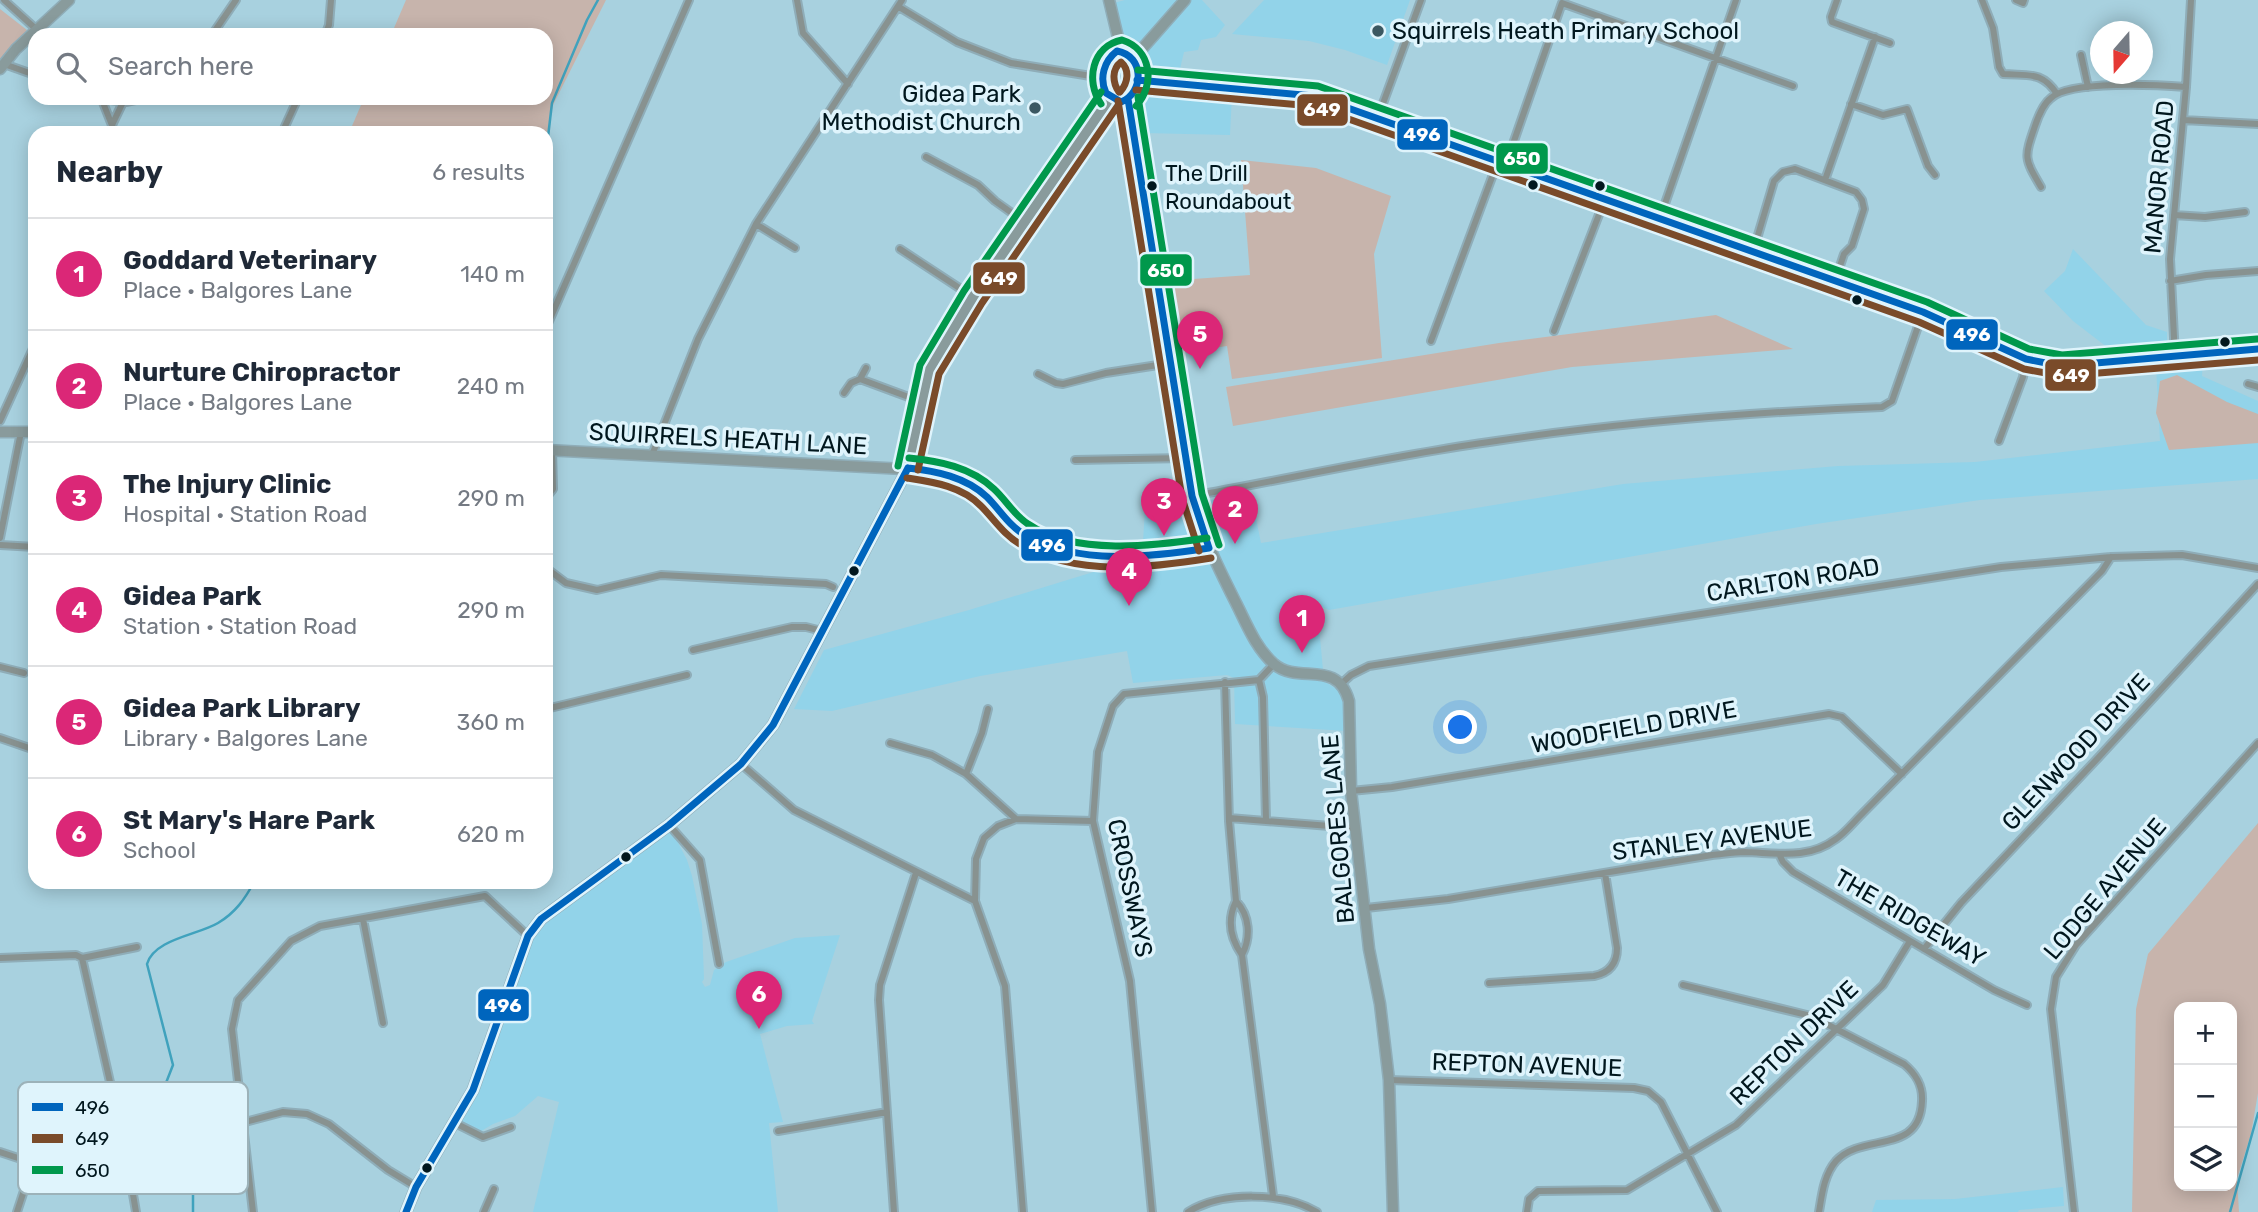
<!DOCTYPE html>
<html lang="en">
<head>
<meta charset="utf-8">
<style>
	:root { --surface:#fff; --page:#f2f2f3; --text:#1f2937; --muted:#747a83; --line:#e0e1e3; --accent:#db2777 }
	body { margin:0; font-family:Rubik,sans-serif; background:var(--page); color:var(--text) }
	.controls { position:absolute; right:21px; bottom:21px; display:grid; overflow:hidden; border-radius:14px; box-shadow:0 4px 18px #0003 }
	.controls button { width:63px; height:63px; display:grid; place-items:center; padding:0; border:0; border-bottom:2px solid var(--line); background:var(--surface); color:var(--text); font:35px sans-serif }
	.compass { position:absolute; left:2090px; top:21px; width:63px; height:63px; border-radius:50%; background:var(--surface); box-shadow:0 4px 18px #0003; rotate:200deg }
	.you { position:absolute; left:1461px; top:728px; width:24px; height:24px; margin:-18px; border:5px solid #fff; border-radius:50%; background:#1a73e8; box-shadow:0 0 0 10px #1a73e833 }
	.badge { display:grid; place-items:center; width:46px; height:46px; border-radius:50%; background:var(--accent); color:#fff; font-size:23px; font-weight:700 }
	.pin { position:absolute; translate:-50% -58px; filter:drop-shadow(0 2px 4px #0008) }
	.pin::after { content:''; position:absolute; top:37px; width:24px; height:21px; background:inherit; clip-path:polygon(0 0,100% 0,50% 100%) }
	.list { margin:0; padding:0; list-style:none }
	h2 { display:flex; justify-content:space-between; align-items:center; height:91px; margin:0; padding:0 28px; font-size:30px }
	h2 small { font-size:23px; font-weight:400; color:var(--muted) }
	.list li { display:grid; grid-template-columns:46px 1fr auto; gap:21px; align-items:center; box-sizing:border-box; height:112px; padding:0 28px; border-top:2px solid var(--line) }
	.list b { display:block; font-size:26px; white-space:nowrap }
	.list p { margin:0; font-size:23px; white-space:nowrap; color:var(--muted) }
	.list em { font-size:23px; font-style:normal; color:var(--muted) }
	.icon { flex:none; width:38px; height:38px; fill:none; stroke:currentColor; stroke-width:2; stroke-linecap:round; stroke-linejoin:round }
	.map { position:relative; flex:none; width:2258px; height:1212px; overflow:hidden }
	.search { position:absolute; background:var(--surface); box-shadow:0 4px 18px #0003; left:28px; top:28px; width:525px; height:77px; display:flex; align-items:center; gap:18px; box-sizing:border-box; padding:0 24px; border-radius:21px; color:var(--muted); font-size:26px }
	.panel { position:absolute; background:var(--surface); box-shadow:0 4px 18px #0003; left:28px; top:126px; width:525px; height:763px; border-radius:21px }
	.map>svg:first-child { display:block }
	.built { fill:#92d3e9 }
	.green { fill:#c7b4ac; fill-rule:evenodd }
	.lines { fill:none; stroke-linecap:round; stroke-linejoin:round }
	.stream { stroke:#40a2bd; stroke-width:2.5 }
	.street-casing { stroke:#8fadb8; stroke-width:10 }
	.secondary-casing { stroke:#8fadb8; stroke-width:13 }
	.street { stroke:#889290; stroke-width:6 }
	.secondary { stroke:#899b9c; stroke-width:10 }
	.bus-1-casing { stroke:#dff4fc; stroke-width:12 }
	.bus-2-casing { stroke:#dff4fc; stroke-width:12 }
	.bus-3-casing { stroke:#dff4fc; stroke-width:12 }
	.bus-1 { stroke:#0065bd; stroke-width:7 }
	.bus-2 { stroke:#7a4b2a; stroke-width:7 }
	.bus-3 { stroke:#00984c; stroke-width:7 }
	.poi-dot { fill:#3b5862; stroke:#dff4fc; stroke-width:2.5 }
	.bus-dot { fill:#01171e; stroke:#dff4fc; stroke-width:2.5 }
	.labels { text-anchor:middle; stroke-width:7; stroke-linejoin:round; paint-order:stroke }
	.bus-label { font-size:22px; fill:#01171e; stroke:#dff4fc; text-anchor:start }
	.poi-label { font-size:24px; fill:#01171e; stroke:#dff4fc; text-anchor:start }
	.street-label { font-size:24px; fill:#01171e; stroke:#dff4fc }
	.key { fill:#dff4fc; stroke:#9cb2b9; stroke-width:2 }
	.key-label { font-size:19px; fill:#01171e }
	.line-badge { stroke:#dff4fc; stroke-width:2.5 }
	.badge-label { font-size:19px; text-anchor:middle; font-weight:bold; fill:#fff }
</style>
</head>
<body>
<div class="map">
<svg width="2258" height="1212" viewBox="0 0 2258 1212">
	<rect width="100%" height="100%" fill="#a8d1df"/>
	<path class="built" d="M1125,0h77l23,25 -9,12 -15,3 -3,10 -14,2 -9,38 57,5 -2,40 -87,-2 -9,-74 -13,-9 -11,-46z
		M1264,0h146l-23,65 -42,-15 -36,-9 -77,-7z
		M2073,249l73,76 21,7v16l-51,6 -43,-33 -29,-30 21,-20z
		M2203,362l-1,14 56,25v78l-278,21 -164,24 -487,86 -12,-5 7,76 16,10 7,14v26l-112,-7 -1,-46 -7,-3 -94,8 -6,-32 -147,25 -148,35 -38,-2 30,-59 145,-40 144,-44 38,-4 -8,-21 3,-47 35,-1 3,11 67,-10 10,49 362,-59 215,-18 137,-4 185,-21 -4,-75z
		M669,825l18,35 5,16 10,48 2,55 -2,3 3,5 5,-2 4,-15 12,-8 69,-24 45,-3 -28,86 2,3 -27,2 -27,8 23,88 -14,1 9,89h-245l26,-110 -21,-6 -23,20 -22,8 -15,9 -25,-11 20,-32 55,-154 13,-17z
		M2063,1187l1,19 -45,4 -1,2h-146l4,-12 79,-1z"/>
	<path class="green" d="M406,0h200l-53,105 -7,33v-5h-197l15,-35h182v-63h-155z
		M0,9l27,21 -27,35z
		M1241,160l75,8 75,28 -17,58 8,104 -150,21 -5,-33 -47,7 -1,-3h-3l-11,-69 85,-6z
		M1716,315l77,34 -221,18 -339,59 -7,-39 273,-44z
		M2177,375l50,27 31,12v29l-89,7 -13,-37 4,-32z
		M2258,823v270l-7,41 -14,45 2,33h-107l4,-203 12,-55zM2179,1007h53v179h-53z"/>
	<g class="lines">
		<path class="stream" d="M546,154l6,-51 35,-83 11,-20
			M188,1127l-9,-21 -15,-18 9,-23 -26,-101c7,-25 51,-29 71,-41 17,-10 27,-24 36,-41
			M193,1141v71
			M2230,1212l28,-99"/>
		<defs>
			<path id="street" d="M4,0l32,29
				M797,0l6,33 45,51
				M1837,0l-6,17 1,5 58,21
				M1982,0l11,28 6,39 4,7c26,2 39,-3 54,20
				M2016,0l7,3 1,-3
				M899,7l58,35 54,21 92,15
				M212,35l24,-35
				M325,35l4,-10 2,-25
				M2081,55l7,32
				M4,64l31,11
				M96,98l30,4 19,-4
				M102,100l13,33
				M1851,104l32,11 24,-6 21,57 7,9
				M1378,117l43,-117
				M2183,120l75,4
				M112,125l11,-23
				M282,133l16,-35
				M926,157l52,28 17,16 31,22
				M1506,164l56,-161 231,83
				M1825,180l50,-143
				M2041,187c-17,-29 -17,-29 -6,-61 3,-9 8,-22 16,-28 19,-18 108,-13 135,-11
				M2174,215l31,2 40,-5
				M1660,218l76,-218
				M756,224l39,24
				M900,249l73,48
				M1753,252l21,-71 9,-9 12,-3 61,23 6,8 2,9 -12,37 -8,8 -9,27
				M2170,281l36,-6 52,-4
				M546,328l143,-328
				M1554,331l51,-132
				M1431,341l67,-180
				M2175,357l-5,-98 16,-172 5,-87
				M1038,374l18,9 7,1 43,-11 65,-10
				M860,379l6,-11
				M2248,384l10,3
				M844,393l7,-10 9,-4 62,23
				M0,421l35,-77
				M1999,441l24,-64 3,-18
				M652,455l46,-116 58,-115 146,-224
				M1075,460l111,-2
				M1192,496c101,-18 202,-41 304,-55 128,-19 257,-29 386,-34l10,-6 31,-89
				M546,498l7,-9 -1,-39
				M0,538l21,-106
				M0,545l35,2
				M546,568l20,15 31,7 64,-15 165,9 7,3
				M693,650l99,-23h14l16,4
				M0,667l24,6
				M1259,680l4,17 3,123
				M1225,682l4,139 7,80c-9,19 -6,37 6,54l31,241
				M1341,684l10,-9 18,-9 632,-99 110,-10 71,-2 76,13
				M546,709l141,-34
				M0,738l35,12
				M890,743l42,12 34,19 50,45
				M741,764l53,46 181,91
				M966,774l16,-41 6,-24
				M1351,791l41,-4 437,-73 13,3 60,57
				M1229,818l126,10
				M669,825l31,35 19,104
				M1780,856l3,6 10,10 201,118 33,15
				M1236,901c14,15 15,36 6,54
				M1366,908l82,-9 264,-44c11,-1 22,-3 33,-3 32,1 63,8 91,-13 9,-6 16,-15 24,-23l242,-245 9,-14
				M363,919l20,104
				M1924,949l37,-46 137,-145 160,-174
				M0,958l76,-3 6,3 44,195 10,59
				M82,958l55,-11
				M1489,983l105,-7c15,-3 23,-12 23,-28l-12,-75
				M1683,985l128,31 93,48c12,10 19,21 18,37 -2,55 -59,31 -86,60 -12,14 -14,33 -17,51
				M1389,1080l245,8 14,3 13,11 56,110
				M453,1122l30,15 28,-10
				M778,1131l109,-19
				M0,1152l33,11 27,4 66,-14 157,-41 24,2 22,10 59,46 28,17
				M17,1212l16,-49
				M253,1212l-21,-183 6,-29 53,-59 29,-15 165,-30 43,40
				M484,1212l10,-23
				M894,1212l-15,-212 1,-15 36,-112
				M1023,1212l-18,-226 -30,-85 1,-42 8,-21 14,-12 18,-7 77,2
				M1152,1212l-22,-231 -37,-160 5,-69 15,-46 11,-12 135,-14 15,-16
				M1188,1212c35,-21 94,-20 129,0
				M1527,1212l2,-13 9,-8 89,-1 109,-65 147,-140 27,-44
				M2074,1212l-23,-203 5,-32 20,-32 182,-202"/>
			<path id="secondary" d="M1109,0l12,50
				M1117,51c34,-3 22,67 -6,47 -16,-11 -8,-39 6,-47z
				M1134,58l51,-58
				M0,69l16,-20 53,-49
				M1137,80l177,16 609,216 103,47 35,7 197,-17
				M1128,99l64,397c10,40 27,73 45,109 10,20 19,43 37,59 25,21 63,-6 75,37l2,90 18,158 11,55 9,76 4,132
				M0,432h35
				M546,450l377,20c22,5 46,10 63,26 13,13 23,29 38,39 44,29 135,22 185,13
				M406,1212l10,-25 57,-97 55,-154 13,-17 128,-94 72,-61 32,-39 135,-257 21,-98 44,-73 137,-199"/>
		</defs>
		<use href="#street" class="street-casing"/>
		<use href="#secondary" class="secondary-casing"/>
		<use href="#street" class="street"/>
		<use href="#secondary" class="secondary"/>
		<defs>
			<path id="bus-1" d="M1117,51c28,5 27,42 4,51l-15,-9c-7,-15 -2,-32 11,-42z
				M1137,80l177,16 609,216 103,47 35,7 197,-17
				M1128,99l64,397 17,52
				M908,468c28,3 58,9 79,29 13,13 22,29 38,38 54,31 126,22 184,13
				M406,1212l10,-25 57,-97 55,-154 13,-17 128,-94 72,-61 32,-39 135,-257"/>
			<path id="bus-2" d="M1136,90l176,16 607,216 105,47 38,7 196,-16
				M1119,92c-7,-10 -7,-23 2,-30 9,8 7,21 -1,30
				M1118,101l64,397 17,53
				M918,470l21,-96 43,-71 137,-199
				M907,478c26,4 55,8 74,28 13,13 23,29 39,38 56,33 130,24 191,14"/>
			<path id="bus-3" d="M1138,70l180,16 609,216 102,47 33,6 195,-16
				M1138,97l64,397 17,51
				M1101,104c-16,-23 -9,-58 21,-64 29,9 34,44 14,66
				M909,458c30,3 62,9 85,31 12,11 20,26 34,35 47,32 126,22 179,14
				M898,466l22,-101 44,-74 137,-199"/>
		</defs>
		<use href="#bus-1" class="bus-1-casing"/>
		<use href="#bus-2" class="bus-2-casing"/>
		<use href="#bus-3" class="bus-3-casing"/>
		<use href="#bus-1" class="bus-1"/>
		<use href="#bus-2" class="bus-2"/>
		<use href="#bus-3" class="bus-3"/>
	</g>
	<g class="poi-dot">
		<circle cx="1378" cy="31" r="7"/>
		<circle cx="1035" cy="108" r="7"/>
	</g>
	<g class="bus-dot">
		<circle cx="1533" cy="185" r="6"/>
		<circle cx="1152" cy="186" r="6"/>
		<circle cx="1600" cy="186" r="6"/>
		<circle cx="1857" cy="300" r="6"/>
		<circle cx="2225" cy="342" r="6"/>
		<circle cx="854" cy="571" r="6"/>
		<circle cx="626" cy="857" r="6"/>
		<circle cx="427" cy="1168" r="6"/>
	</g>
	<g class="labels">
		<g class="bus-label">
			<text x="1165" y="181">The Drill<tspan x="1165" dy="28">Roundabout</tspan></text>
		</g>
		<g class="poi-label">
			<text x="1392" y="39">Squirrels Heath Primary School</text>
			<text x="1021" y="102" text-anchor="end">Gidea Park<tspan x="1021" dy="28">Methodist Church</tspan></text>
		</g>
		<g class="street-label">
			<text transform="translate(2159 177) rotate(-85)" y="8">MANOR ROAD</text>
			<text transform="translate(728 439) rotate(3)" y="8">SQUIRRELS HEATH LANE</text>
			<text transform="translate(1793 580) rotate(-9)" y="8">CARLTON ROAD</text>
			<text transform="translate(1634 727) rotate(-10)" y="8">WOODFIELD DRIVE</text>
			<text transform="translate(2076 752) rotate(-47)" y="8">GLENWOOD DRIVE</text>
			<text transform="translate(1338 829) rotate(-95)" y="8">BALGORES LANE</text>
			<text transform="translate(1712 840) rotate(-7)" y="8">STANLEY AVENUE</text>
			<text transform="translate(1130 888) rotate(78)" y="8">CROSSWAYS</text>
			<text transform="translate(2105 889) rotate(-50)" y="8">LODGE AVENUE</text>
			<text transform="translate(1910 918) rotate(30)" y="8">THE RIDGEWAY</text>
			<text transform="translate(1794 1043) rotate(-44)" y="8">REPTON DRIVE</text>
			<text transform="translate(1527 1065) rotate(2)" y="8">REPTON AVENUE</text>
		</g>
	</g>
	<rect x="18" y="1082" width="230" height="112" rx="10" class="key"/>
	<rect x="32" y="1103" width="31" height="8" fill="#0065bd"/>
	<rect x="32" y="1134" width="31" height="9" fill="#7a4b2a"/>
	<rect x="32" y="1166" width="31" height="8" fill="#00984c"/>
	<g class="key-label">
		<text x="75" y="1114">496</text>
		<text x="75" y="1145">649</text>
		<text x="75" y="1177">650</text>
	</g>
	<g class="line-badge">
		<rect x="1296" y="93" width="53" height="34" rx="7" fill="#7a4b2a"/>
		<rect x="1396" y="118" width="53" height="33" rx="7" fill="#0065bd"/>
		<rect x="1495" y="142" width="54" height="33" rx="7" fill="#00984c"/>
		<rect x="1139" y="253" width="54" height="34" rx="7" fill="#00984c"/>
		<rect x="972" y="261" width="54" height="34" rx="7" fill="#7a4b2a"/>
		<rect x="1945" y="318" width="54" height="33" rx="7" fill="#0065bd"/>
		<rect x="2044" y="358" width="53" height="34" rx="7" fill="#7a4b2a"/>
		<rect x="1020" y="528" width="54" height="34" rx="7" fill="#0065bd"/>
		<rect x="477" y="988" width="53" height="34" rx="7" fill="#0065bd"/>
	</g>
	<g class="badge-label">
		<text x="1322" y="116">649</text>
		<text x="1422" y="141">496</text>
		<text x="1522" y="165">650</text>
		<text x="1166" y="277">650</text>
		<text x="999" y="285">649</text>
		<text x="1972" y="341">496</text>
		<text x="2071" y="382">649</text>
		<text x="1047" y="552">496</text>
		<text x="503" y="1012">496</text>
	</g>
</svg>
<div class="controls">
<button>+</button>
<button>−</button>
<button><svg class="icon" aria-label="layers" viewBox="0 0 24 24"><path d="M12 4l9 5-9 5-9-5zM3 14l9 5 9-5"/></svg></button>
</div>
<svg class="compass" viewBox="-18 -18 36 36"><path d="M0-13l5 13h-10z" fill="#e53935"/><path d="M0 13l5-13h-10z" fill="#747a83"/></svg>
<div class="you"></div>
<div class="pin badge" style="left:1302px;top:653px">1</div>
<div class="pin badge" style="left:1235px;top:544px">2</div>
<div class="pin badge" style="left:1164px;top:536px">3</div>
<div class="pin badge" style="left:1129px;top:606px">4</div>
<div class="pin badge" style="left:1200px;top:369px">5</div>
<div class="pin badge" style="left:759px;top:1029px">6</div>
<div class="search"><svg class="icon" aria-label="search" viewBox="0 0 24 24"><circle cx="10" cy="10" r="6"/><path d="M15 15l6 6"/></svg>Search here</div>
<section class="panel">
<h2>Nearby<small>6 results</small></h2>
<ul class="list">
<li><span class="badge">1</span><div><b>Goddard Veterinary</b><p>Place · Balgores Lane</p></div><em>140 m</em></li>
<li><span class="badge">2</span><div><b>Nurture Chiropractor</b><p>Place · Balgores Lane</p></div><em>240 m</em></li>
<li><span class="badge">3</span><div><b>The Injury Clinic</b><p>Hospital · Station Road</p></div><em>290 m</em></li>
<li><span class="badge">4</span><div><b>Gidea Park</b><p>Station · Station Road</p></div><em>290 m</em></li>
<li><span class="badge">5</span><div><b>Gidea Park Library</b><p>Library · Balgores Lane</p></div><em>360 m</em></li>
<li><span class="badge">6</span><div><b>St Mary's Hare Park</b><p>School</p></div><em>620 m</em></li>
</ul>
</section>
</div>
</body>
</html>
